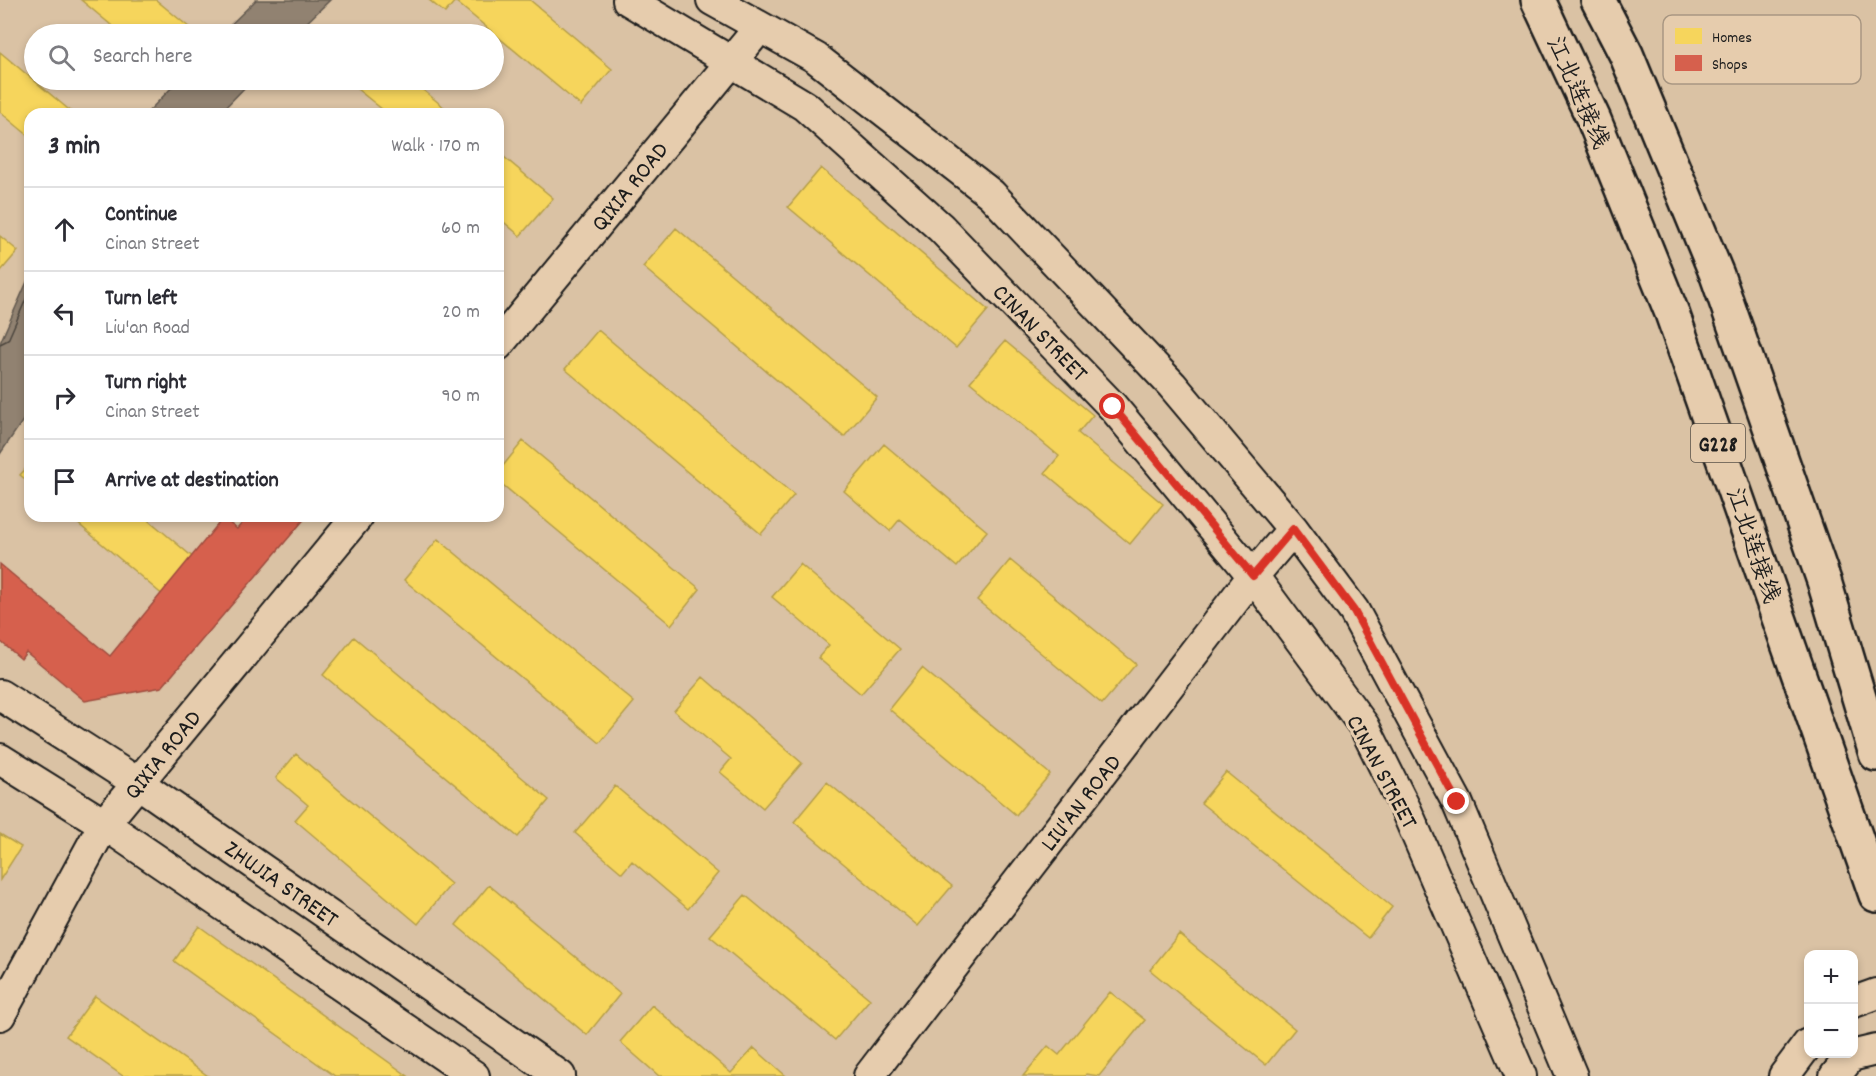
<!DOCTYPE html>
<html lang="en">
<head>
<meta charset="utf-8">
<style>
	:root { --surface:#fff; --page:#f2f2f3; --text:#2b2b33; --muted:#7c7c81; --line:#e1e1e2 }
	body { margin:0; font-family:Dekko,"LXGW WenKai TC",sans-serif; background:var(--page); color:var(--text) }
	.controls { position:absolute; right:18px; bottom:18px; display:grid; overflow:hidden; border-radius:12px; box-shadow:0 3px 9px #0003 }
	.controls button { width:54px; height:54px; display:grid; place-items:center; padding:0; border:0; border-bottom:2px solid var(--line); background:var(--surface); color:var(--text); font:30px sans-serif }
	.stop { position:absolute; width:18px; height:18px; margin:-14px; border:4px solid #d93025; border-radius:50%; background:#fff }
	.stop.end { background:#d93025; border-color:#fff; box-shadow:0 2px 6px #0008 }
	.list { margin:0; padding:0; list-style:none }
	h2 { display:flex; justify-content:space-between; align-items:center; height:78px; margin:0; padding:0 24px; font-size:26px }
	h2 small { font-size:20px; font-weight:400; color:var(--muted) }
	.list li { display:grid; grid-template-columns:39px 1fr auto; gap:18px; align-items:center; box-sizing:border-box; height:84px; padding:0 24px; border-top:2px solid var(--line) }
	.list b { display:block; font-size:22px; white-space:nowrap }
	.list p { margin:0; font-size:20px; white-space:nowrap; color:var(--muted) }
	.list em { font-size:20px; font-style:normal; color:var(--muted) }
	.icon { flex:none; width:33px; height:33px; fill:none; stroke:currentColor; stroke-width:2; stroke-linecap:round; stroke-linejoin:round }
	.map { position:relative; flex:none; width:1876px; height:1076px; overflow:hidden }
	.search { position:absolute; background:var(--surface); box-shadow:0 3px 9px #0003; left:24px; top:24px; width:480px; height:66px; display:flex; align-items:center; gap:15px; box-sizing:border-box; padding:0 21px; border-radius:33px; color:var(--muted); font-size:22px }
	.panel { position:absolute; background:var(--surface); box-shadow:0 3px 9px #0003; left:24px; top:108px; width:480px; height:414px; border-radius:18px }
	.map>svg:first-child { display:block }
	.water { fill:#918271; stroke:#62594f; stroke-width:1.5 }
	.homes { fill:#f6d55c; stroke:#b59e49; stroke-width:1.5 }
	.shops { fill:#d6604d; stroke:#9e4c3e; stroke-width:1.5 }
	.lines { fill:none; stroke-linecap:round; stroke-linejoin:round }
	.shore { stroke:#4b453e; stroke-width:1.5 }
	.minor-casing { stroke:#1c1c1c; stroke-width:34 }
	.highway-casing { stroke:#1c1c1c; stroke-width:38 }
	.minor { stroke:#e6ccad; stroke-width:30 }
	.highway { stroke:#e6ccad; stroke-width:33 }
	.route { stroke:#d93025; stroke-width:8 }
	.labels { text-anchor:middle; stroke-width:6; stroke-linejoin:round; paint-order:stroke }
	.shield { fill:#e6ccad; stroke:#595148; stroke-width:1.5 }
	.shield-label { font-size:22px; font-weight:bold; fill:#1c1c1c }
	.street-label { font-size:24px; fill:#1c1c1c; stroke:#e6ccad }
	.key { fill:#e6ccad; stroke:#a99782; stroke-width:1.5 }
	.key-label { font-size:16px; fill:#1c1c1c }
</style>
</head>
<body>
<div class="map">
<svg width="1876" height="1076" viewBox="0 0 1876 1076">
	<rect width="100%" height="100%" fill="#dac2a4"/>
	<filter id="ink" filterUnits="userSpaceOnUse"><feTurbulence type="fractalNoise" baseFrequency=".0167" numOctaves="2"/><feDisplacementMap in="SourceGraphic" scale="12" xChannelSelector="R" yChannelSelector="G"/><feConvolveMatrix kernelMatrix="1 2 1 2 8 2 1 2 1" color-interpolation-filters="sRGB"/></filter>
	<g filter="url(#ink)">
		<path class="water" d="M256,0h74l-35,34h-74z
			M179,80h73l-33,34h-73z
			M30,275v135l-30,44v-111z"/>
		<path class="homes" d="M81,0h75l34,28 -5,6h-63z
			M429,0h101l82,69 -31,37 -126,-105 -10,12z
			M0,52l74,62h-44v23l-30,-25z
			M346,80h65l41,34h-64z
			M498,152l55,46 -33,38 -22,-19z
			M821,168l167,142 -32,38 -168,-141z
			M676,228l201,169 -33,40 -201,-170z
			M0,236l18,15 -18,21z
			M598,330l196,165 -33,39 -196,-165z
			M1005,341l88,74 -15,18 85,71 -33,40 -85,-71 14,-17 -89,-74z
			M523,441l177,148 -29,36 -173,-144v-9z
			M884,444l103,87 -30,36 -57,-48 -10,12 -46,-40z
			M30,464v19l-10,-8z
			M69,516h75l90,76 -31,37z
			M262,516h32l-13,16z
			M438,539l196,163 -34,41 -196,-163z
			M1010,560l126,104 -34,40 -125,-104z
			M800,564l100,85 -39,45 -43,-36 11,-13 -57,-48z
			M0,568l114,95 -28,34 -58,-49 -7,8 -21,-17z
			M354,637l195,163 -31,37 -195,-162z
			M922,668l128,106 -34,41 -127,-106z
			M703,677l99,86 -39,45 -43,-36 11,-13 -57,-48z
			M296,754l155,130 -33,40 -123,-104 13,-15 -32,-27z
			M1226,772l166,135 -24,31 -167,-135z
			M827,782l125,104 -34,40 -124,-104z
			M615,786l103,87 -30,36 -56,-48 -10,12 -47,-40z
			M0,834l21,13 -21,33z
			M489,885l131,109 -33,41 -131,-110z
			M745,895l125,104 -35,41 -125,-104z
			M199,926l209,150h-73l-161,-115z
			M1179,934l116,95 -29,36 -116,-95z
			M1110,992l35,28 -46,56 -13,-2 -1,2h-62l25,-30 11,9z
			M95,996l113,80h-85l-57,-40z
			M652,1005l79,68 23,-25 32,28h-127l-39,-34z"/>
		<path class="shops" d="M248,516h59l-145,171 -77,14 -59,-49 -5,7 -21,-18v-77l110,92 113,-138 14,11z"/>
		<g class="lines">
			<path class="shore" d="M0,344l8,-4 22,-50"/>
			<defs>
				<path id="minor" d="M628,0l177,106 136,122 172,179 140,169 111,150 42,84 115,266
					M712,0l104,58 175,136 181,191 121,144 61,82 103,191 115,274
					M498,345l262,-318
					M0,695l138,88 422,293
					M0,759l104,65 370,252
					M1854,1002l22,-8
					M0,1015l104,-191 254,-308
					M869,1076l384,-500 40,-47
					M1784,1076l24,-32
					M1835,1076l16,-20 25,-6"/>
				<path id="highway" d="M1538,0l56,120 78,193 204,582
					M1598,0l28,54 91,221 107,306 52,173"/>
			</defs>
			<use href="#minor" class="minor-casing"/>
			<use href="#highway" class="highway-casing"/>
			<use href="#minor" class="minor"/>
			<use href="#highway" class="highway"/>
		</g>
	</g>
	<g class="lines" filter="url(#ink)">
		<path class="route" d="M1113,407l140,169 40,-47 61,82 103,191"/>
	</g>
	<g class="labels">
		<rect class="shield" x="1691" y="424" width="54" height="38" rx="4.5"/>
		<g class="shield-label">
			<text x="1718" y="451">G228</text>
		</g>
		<g class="street-label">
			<text transform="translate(1579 92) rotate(66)" y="8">江北连接线</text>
			<text transform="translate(629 186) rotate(-51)" y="8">QIXIA ROAD</text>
			<text transform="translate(1041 332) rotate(46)" y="8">CINAN STREET</text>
			<text transform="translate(1754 545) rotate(71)" y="8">江北连接线</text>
			<text transform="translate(162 754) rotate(-51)" y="8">QIXIA ROAD</text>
			<text transform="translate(1383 771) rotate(62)" y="8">CINAN STREET</text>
			<text transform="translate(1080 802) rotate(-52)" y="8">LIU'AN ROAD</text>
			<text transform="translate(282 883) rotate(35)" y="8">ZHUJIA STREET</text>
		</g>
	</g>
	<rect x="1663" y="15" width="198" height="69" rx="9" class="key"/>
	<rect x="1675" y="28" width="27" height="16" fill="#f6d55c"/>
	<rect x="1675" y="55" width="27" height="16" fill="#d6604d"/>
	<g class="key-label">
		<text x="1712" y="42">Homes</text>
		<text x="1712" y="69">Shops</text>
	</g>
</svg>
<div class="controls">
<button>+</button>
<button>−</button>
</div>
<div class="stop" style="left:1113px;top:407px"></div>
<div class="stop end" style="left:1457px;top:802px"></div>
<div class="search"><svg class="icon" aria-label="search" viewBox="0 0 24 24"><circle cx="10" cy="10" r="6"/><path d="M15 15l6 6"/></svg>Search here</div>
<section class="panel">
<h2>3 min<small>Walk · 170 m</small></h2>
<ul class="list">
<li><svg class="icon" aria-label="ahead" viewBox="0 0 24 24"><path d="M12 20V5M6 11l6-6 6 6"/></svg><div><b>Continue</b><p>Cinan Street</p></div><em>60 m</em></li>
<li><svg class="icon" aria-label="left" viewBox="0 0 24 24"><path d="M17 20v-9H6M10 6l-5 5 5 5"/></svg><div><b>Turn left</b><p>Liu'an Road</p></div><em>20 m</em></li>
<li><svg class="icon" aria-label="right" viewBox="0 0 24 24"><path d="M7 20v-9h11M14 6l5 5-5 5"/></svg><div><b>Turn right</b><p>Cinan Street</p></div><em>90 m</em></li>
<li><svg class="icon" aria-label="arrive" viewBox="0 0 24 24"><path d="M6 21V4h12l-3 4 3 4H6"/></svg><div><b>Arrive at destination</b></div></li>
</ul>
</section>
</div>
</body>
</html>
